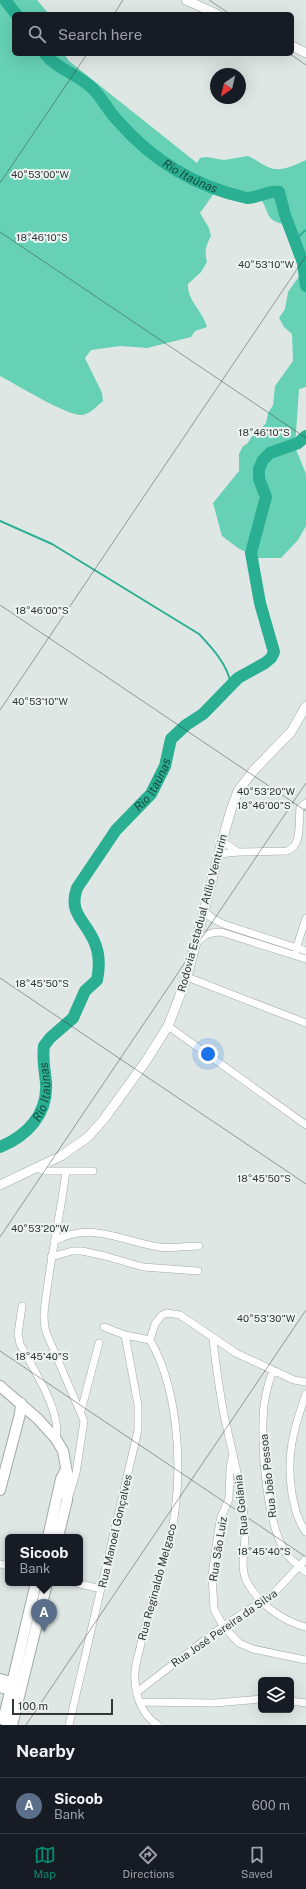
<!DOCTYPE html>
<html lang="en">
<head>
<meta charset="utf-8">
<style>
	:root { --surface:#171b24; --page:#242831; --text:#f1f3f6; --muted:#9ea1a6; --line:#363941; --accent:#048b72 }
	body { margin:0; font-family:"Public Sans",sans-serif; background:var(--page); color:var(--text) }
	.controls { position:absolute; right:12px; bottom:12px; display:grid; overflow:hidden; border-radius:6px; box-shadow:0 4px 16px #0002 }
	.controls button { width:36px; height:36px; display:grid; place-items:center; padding:0; border:0; border-bottom:1px solid var(--line); background:var(--surface); color:var(--text); font:20px sans-serif }
	.compass { position:absolute; left:210px; top:68px; width:36px; height:36px; border-radius:50%; background:var(--surface); box-shadow:0 4px 16px #0002; rotate:214deg }
	.scale { position:absolute; left:12px; bottom:10px; width:101px; box-sizing:border-box; padding-left:4px; border:2px solid #333635; border-top:0; font-size:11px; line-height:14px; white-space:nowrap; color:#333635; -webkit-text-stroke:3px #ecf4f2; paint-order:stroke }
	.you { position:absolute; left:208px; top:1054px; width:14px; height:14px; margin:-10px; border:3px solid #fff; border-radius:50%; background:#1a73e8; box-shadow:0 0 0 6px #1a73e833 }
	.badge { display:grid; place-items:center; width:26px; height:26px; border-radius:50%; background:var(--accent); color:#fff; font-size:13px; font-weight:700 }
	.pin { position:absolute; translate:-50% -33px; filter:drop-shadow(0 1px 2px #0008) }
	.pin::after { content:''; position:absolute; top:21px; width:14px; height:12px; background:inherit; clip-path:polygon(0 0,100% 0,50% 100%) }
	.popup { position:absolute; left:5px; top:1534px; width:78px; height:52px; box-sizing:border-box; display:grid; place-content:center; border-radius:6px; background:var(--surface); filter:drop-shadow(0 1px 3px #0005); font-size:13px; white-space:nowrap; color:var(--muted) }
	.popup b { font-size:15px; color:var(--text) }
	.popup::after { content:''; position:absolute; left:50%; top:100%; margin-left:-8px; border:8px solid transparent; border-top-color:var(--surface) }
	.list { margin:0; padding:0; list-style:none }
	h2 { display:flex; justify-content:space-between; align-items:center; height:52px; margin:0; padding:0 16px; font-size:17px }
	h2 small { font-size:13px; font-weight:400; color:var(--muted) }
	.list li { display:grid; grid-template-columns:26px 1fr auto; gap:12px; align-items:center; box-sizing:border-box; height:56px; padding:0 16px; border-top:1px solid var(--line) }
	.list b { display:block; font-size:15px; white-space:nowrap }
	.list p { margin:0; font-size:13px; white-space:nowrap; color:var(--muted) }
	.list em { font-size:13px; font-style:normal; color:var(--muted) }
	.icon { flex:none; width:22px; height:22px; fill:none; stroke:currentColor; stroke-width:2; stroke-linecap:round; stroke-linejoin:round }
	.map { position:relative; flex:none; width:306px; height:1725px; overflow:hidden }
	.search { position:absolute; background:var(--surface); box-shadow:0 4px 16px #0002; left:12px; right:12px; top:12px; height:44px; display:flex; align-items:center; gap:10px; box-sizing:border-box; padding:0 14px; border-radius:6px; color:var(--muted); font-size:15px }
	.sheet { height:108px; background:var(--surface) }
	nav { display:flex; justify-content:space-around; align-items:center; box-sizing:border-box; height:56px; border-top:1px solid var(--line); background:var(--surface); font-size:11px; color:var(--muted) }
	nav a { display:grid; justify-items:center; gap:2px }
	nav .on { color:var(--accent) }
	.map>svg:first-child { display:block }
	.green { fill:#66d1b4 }
	.lines { fill:none; stroke-linecap:round; stroke-linejoin:round }
	.stream { stroke:#2aaf92; stroke-width:2 }
	.river { stroke:#2aaf92; stroke-width:12 }
	.minor-casing { stroke:#a1a9a6; stroke-width:8 }
	.secondary-casing { stroke:#a1a9a6; stroke-width:10 }
	.primary-casing { stroke:#a1a9a6; stroke-width:12 }
	.minor { stroke:#fff; stroke-width:7 }
	.secondary { stroke:#fff; stroke-width:9 }
	.primary { stroke:#fff; stroke-width:10 }
	.ticks { fill:none; stroke:#333635; stroke-width:1; stroke-opacity:0.45 }
	.labels { text-anchor:middle; stroke-width:4; stroke-linejoin:round; paint-order:stroke }
	.street-label { font-size:11px; fill:#333635; stroke:#ecf4f2 }
	.water-label { font-size:12px; font-style:italic; fill:#164b3e; stroke:#ecf4f2 }
	.ticks-label { font-size:10px; text-anchor:middle; fill:#333635; stroke:#ecf4f2; stroke-width:4; stroke-linejoin:round; paint-order:stroke }
</style>
</head>
<body>
<div class="map">
<svg width="306" height="1725" viewBox="0 0 306 1725">
	<rect width="100%" height="100%" fill="#dfe7e4"/>
	<path class="green" d="M0,0h37l12,14h-35v40h50l5,7 128,102 3,-5 7,-1 17,3 24,-4c7,3 13,8 20,11 12,6 27,-2 38,-7v227l-7,2 -4,58 11,27v52l-8,14 -17,18h-24l-19,-10 -16,-12 -9,-33 26,-32v-17l4,-8 4,-2 9,-14 5,-1 5,-6 2,-10 5,-8 2,-19 18,-25 -1,-27 -8,-7 -5,-9 6,-9 3,-17 16,-23 -10,-39 1,-5c-35,-1 -22,-14 -39,-32l-20,2 -11,-5 -6,-1 -4,3 -15,21 9,15 2,8c-5,9 -7,16 -4,26l-6,10 -13,12c-1,17 15,27 19,43l-12,4 -4,6 -44,11 -27,-2 -29,4 -6,8 17,35 1,8c-6,5 -12,12 -20,14 -15,2 -67,-31 -83,-39z"/>
	<g class="lines">
		<path class="stream" d="M296,244l4,-9 6,-5
			M0,521l52,23 147,90c14,15 29,31 32,51"/>
		<g class="river">
			<path d="M5,0l11,14"/>
			<path id="s1" d="M45,54c12,15 32,20 46,33 11,10 17,24 27,34 34,39 78,66 129,77 11,0 21,-8 32,-6l6,23 18,48 3,23"/>
			<path id="s2" d="M0,1147c27,-11 48,-33 46,-64 -1,-12 -4,-25 -2,-37l6,-8 23,-20 12,-27 12,-11c3,-14 3,-26 -3,-39 -9,-21 -26,-28 -17,-53l39,-58 35,-36 14,-28 6,-27 15,-14 17,-11 35,-36 27,-15 6,-5 3,-6 -14,-49 -9,-50 15,-56 -7,-18v-10l4,-9 7,-7 28,-10 8,-7"/>
		</g>
		<defs>
			<path id="minor" d="M222,841l16,11
				M219,854l19,-2 49,-1c16,-6 11,-29 13,-43l6,-5
				M204,911l8,7 11,6 83,27
				M197,942c8,-7 13,-10 24,-10l85,27
				M295,952l11,-34
				M187,977l119,46
				M168,1026l138,99
				M36,1168l11,3h46
				M66,1171c-5,40 -14,79 -19,119 -2,14 -5,28 -1,42l38,89 -8,52 -7,23
				M54,1241c40,-20 66,0 105,6 13,2 27,-1 40,-1
				M51,1257l21,-6h10l23,5 38,11 55,4
				M22,1306l-4,28 2,10c13,25 42,67 36,95
				M104,1327l21,8 25,5
				M213,1338c2,24 6,48 10,72 8,39 20,78 22,119 1,17 -6,38 2,53 12,22 35,39 59,45
				M150,1340c27,46 32,119 25,171 -6,45 -24,88 -34,132 -2,12 -8,26 -6,38 1,17 8,35 23,44
				M150,1340l5,-16 7,-9 5,-2 13,2 56,38 58,27 12,2
				M273,1370c-6,16 -10,33 -10,51 -1,34 4,103 23,132 5,7 13,13 20,19
				M306,1394c-13,36 -20,62 -14,100 3,14 5,26 14,38
				M81,1411l18,-68
				M233,1453l-3,15 -1,31 -8,18 -2,10 -7,48 2,34 9,17 16,17 14,6 53,11
				M0,1564l8,2
				M76,1583l25,6
				M137,1692l86,-66 49,-31 34,-36
				M291,1701l15,2
				M140,1702l75,1 46,-4
				M69,1725l69,-295v-25l-13,-70"/>
			<path id="secondary" d="M186,0l31,14
				M292,46l14,7
				M0,1185l61,-29 27,-19 16,-18 42,-58 22,-35 19,-49 35,-136 9,-31 7,-19 16,-21 37,-38 15,-26"/>
			<path id="primary" d="M0,1386l38,33 18,20 7,12 5,27 -1,22 -9,37
				M0,1490l20,-76 1,-11
				M48,1537l13,-58 5,-10
				M0,1679l19,5
				M0,1687l18,5
				M2,1725l34,-142
				M12,1725l35,-142"/>
		</defs>
		<use href="#minor" class="minor-casing"/>
		<use href="#secondary" class="secondary-casing"/>
		<use href="#primary" class="primary-casing"/>
		<use href="#minor" class="minor"/>
		<use href="#secondary" class="secondary"/>
		<use href="#primary" class="primary"/>
	</g>
	<path class="ticks" d="M209,0l21,14M114,14l9,-14M290,54l16,11M0,183l87,-129M0,232l306,206M0,605l306,206M0,710l306,-454M0,978l306,206M0,1237l306,-454M0,1351l306,206M0,1724l2,1M26,1725l280,-415"/>
	<g class="labels">
		<g class="street-label">
			<text transform="translate(202 913) rotate(-75)" y="4">Rodovia Estadual Atílio Venturin</text>
			<text transform="translate(268 1476) rotate(-96)" y="4">Rua João Pessoa</text>
			<text transform="translate(241 1505) rotate(-96)" y="4">Rua Goiânia</text>
			<text transform="translate(115 1531) rotate(-77)" y="4">Rua Manoel Gonçalves</text>
			<text transform="translate(218 1549) rotate(-81)" y="4">Rua São Luiz</text>
			<text transform="translate(157 1582) rotate(-75)" y="4">Rua Reginaldo Melgaco</text>
			<text transform="translate(224 1628) rotate(-35)" y="4">Rua José Pereira da Silva</text>
		</g>
		<g class="water-label">
			<text dy="4" stroke="none"><textPath href="#s1" startOffset="192">Rio Itaúnas</textPath></text>
			<text dy="4" stroke="none"><textPath href="#s2" startOffset="435">Rio Itaúnas</textPath></text>
			<text dy="4" stroke="none"><textPath href="#s2" startOffset="75">Rio Itaúnas</textPath></text>
		</g>
	</g>
	<g class="ticks-label">
		<text x="40" y="178">40°53'00"W</text>
		<text x="42" y="241">18°46'10"S</text>
		<text x="266" y="268">40°53'10"W</text>
		<text x="264" y="436">18°46'10"S</text>
		<text x="42" y="614">18°46'00"S</text>
		<text x="40" y="705">40°53'10"W</text>
		<text x="266" y="795">40°53'20"W</text>
		<text x="264" y="809">18°46'00"S</text>
		<text x="42" y="987">18°45'50"S</text>
		<text x="264" y="1182">18°45'50"S</text>
		<text x="40" y="1232">40°53'20"W</text>
		<text x="266" y="1322">40°53'30"W</text>
		<text x="42" y="1360">18°45'40"S</text>
		<text x="264" y="1555">18°45'40"S</text>
	</g>
</svg>
<div class="controls">
<button><svg class="icon" aria-label="layers" viewBox="0 0 24 24"><path d="M12 4l9 5-9 5-9-5zM3 14l9 5 9-5"/></svg></button>
</div>
<svg class="compass" viewBox="-18 -18 36 36"><path d="M0-13l5 13h-10z" fill="#e53935"/><path d="M0 13l5-13h-10z" fill="#9ea1a6"/></svg>
<div class="scale">100 m</div>
<div class="you"></div>
<div class="pin badge" style="left:44px;top:1632px;background:#5c6f8a">A</div>
<div class="popup"><b>Sicoob</b>Bank</div>
<div class="search"><svg class="icon" aria-label="search" viewBox="0 0 24 24"><circle cx="10" cy="10" r="6"/><path d="M15 15l6 6"/></svg>Search here</div>
</div>
<section class="sheet">
<h2>Nearby<small></small></h2>
<ul class="list">
<li><span class="badge" style="background:#5c6f8a">A</span><div><b>Sicoob</b><p>Bank</p></div><em>600 m</em></li>
</ul>
</section>
<nav>
<a class="on"><svg class="icon" aria-label="map" viewBox="0 0 24 24"><path d="M3 6l6-2 6 2 6-2v14l-6 2-6-2-6 2zM9 4v14M15 6v14"/></svg>Map</a>
<a><svg class="icon" aria-label="directions" viewBox="0 0 24 24"><path d="M12 3l9 9-9 9-9-9zM9 14v-3h6M13 9l2 2-2 2"/></svg>Directions</a>
<a><svg class="icon" aria-label="saved" viewBox="0 0 24 24"><path d="M7 4h10v16l-5-4-5 4z"/></svg>Saved</a>
</nav>
</body>
</html>
